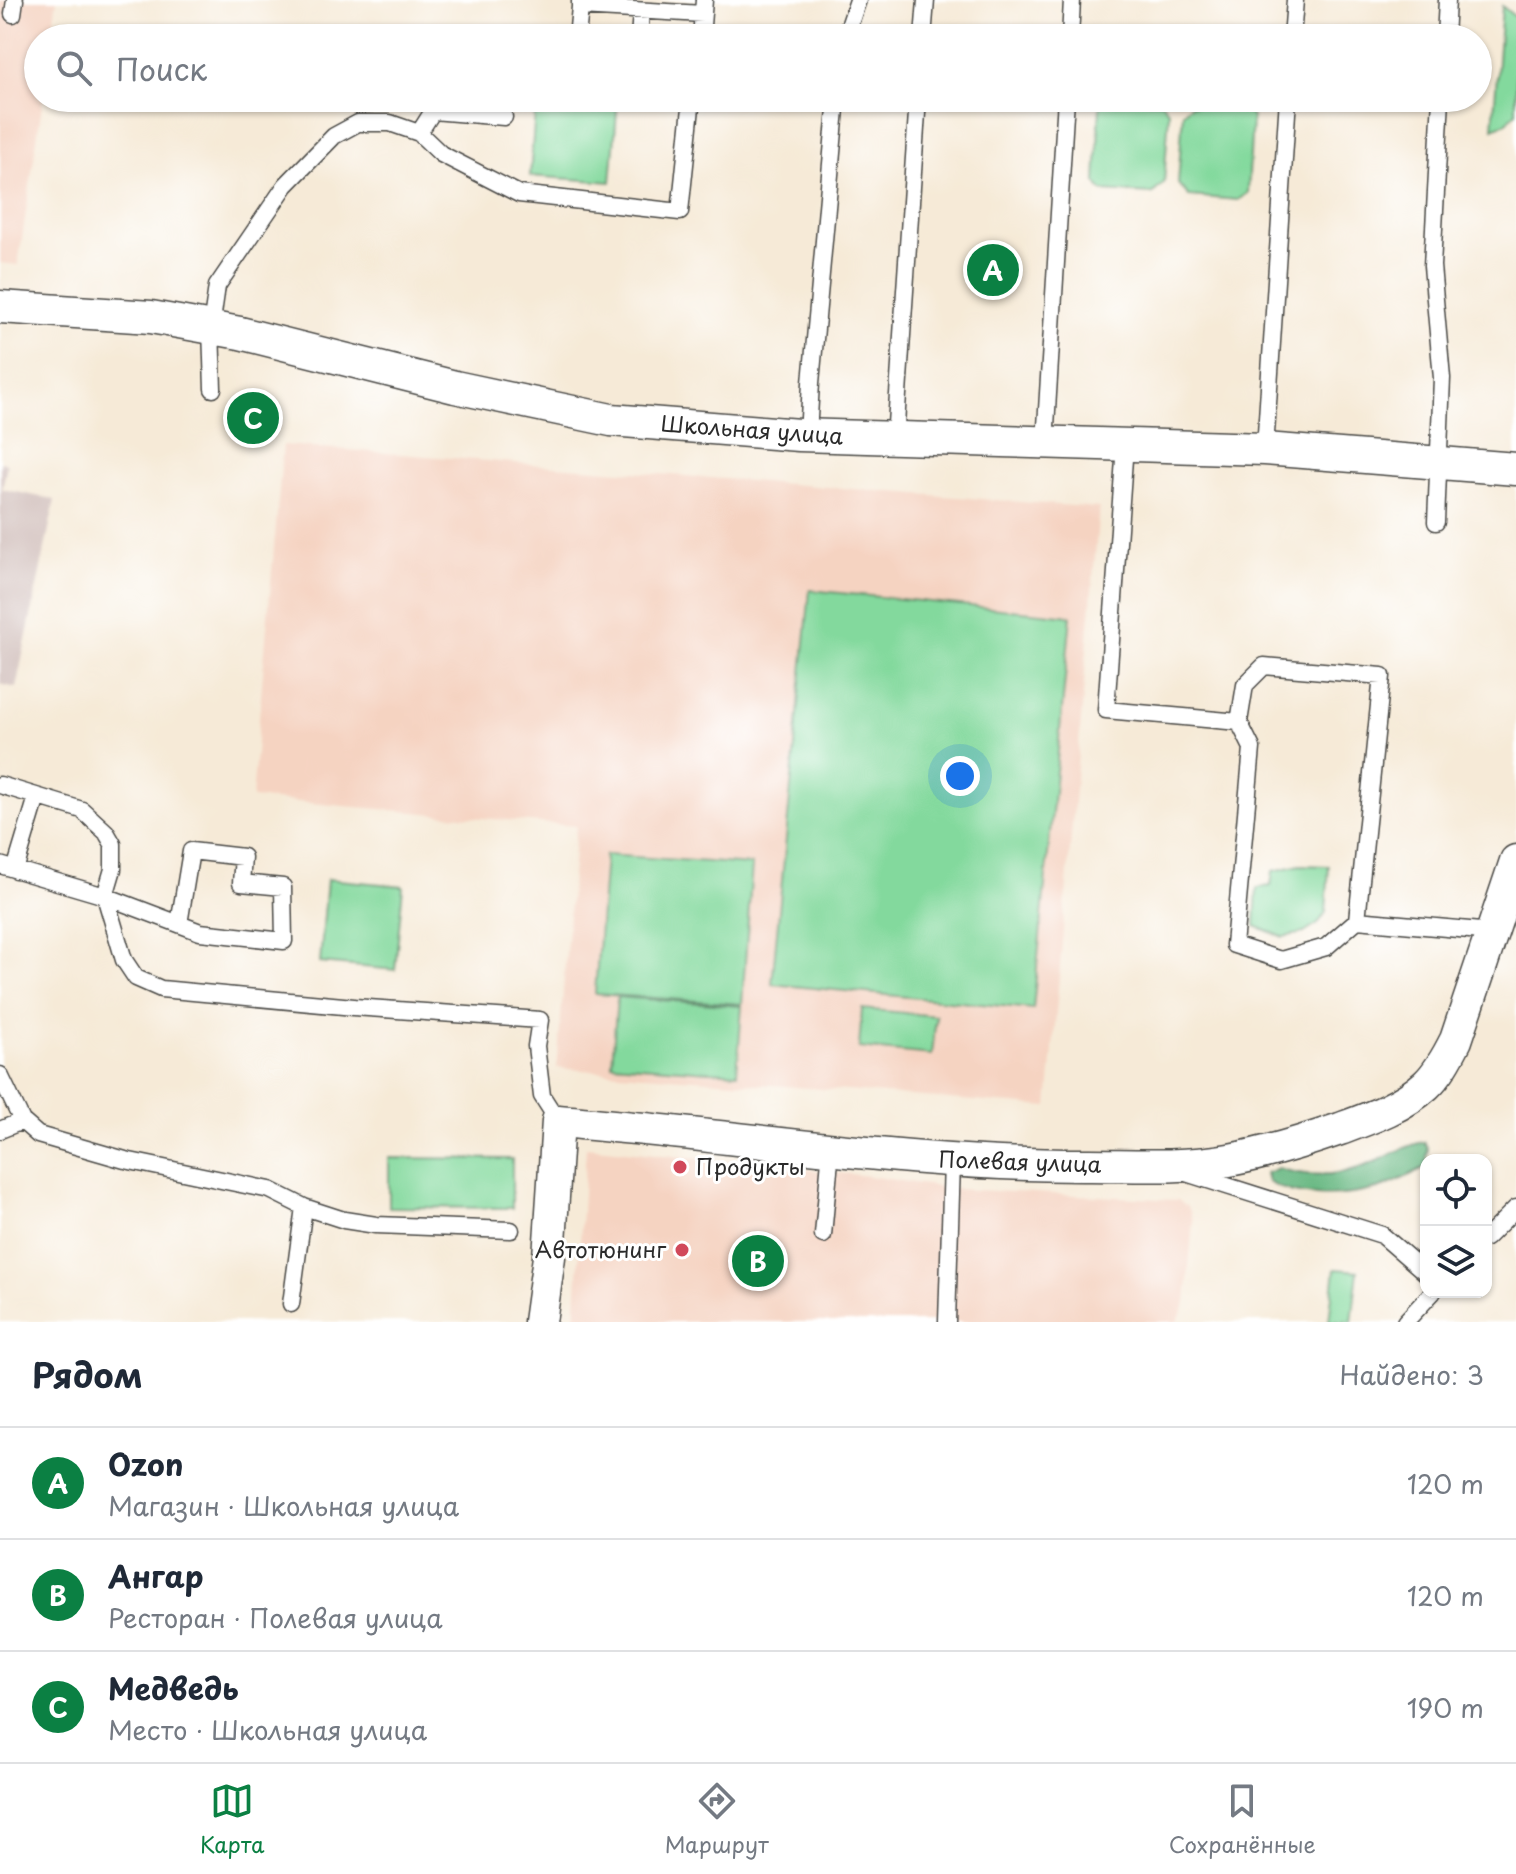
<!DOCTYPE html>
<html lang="ru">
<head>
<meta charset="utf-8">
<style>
	:root { --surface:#fff; --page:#f6f6f7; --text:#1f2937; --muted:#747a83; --line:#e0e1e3; --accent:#0b8043 }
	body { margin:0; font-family:"Playpen Sans",sans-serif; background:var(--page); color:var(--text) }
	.controls { position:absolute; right:24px; bottom:24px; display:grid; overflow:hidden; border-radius:16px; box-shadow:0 2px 6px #0004 }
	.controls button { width:72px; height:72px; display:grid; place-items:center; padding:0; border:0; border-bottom:2px solid var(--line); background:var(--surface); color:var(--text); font:40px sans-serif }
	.you { position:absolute; left:960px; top:776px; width:28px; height:28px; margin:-20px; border:6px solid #fff; border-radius:50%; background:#1a73e8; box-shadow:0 0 0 12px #1a73e833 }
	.badge { display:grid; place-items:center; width:52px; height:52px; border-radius:50%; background:var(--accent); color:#fff; font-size:26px; font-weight:700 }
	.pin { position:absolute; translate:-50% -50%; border:4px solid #fff; box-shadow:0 2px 8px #0006 }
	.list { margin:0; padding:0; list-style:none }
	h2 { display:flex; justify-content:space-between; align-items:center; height:104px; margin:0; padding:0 32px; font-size:34px }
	h2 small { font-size:26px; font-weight:400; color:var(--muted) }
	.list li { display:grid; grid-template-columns:52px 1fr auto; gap:24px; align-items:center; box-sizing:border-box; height:112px; padding:0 32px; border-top:2px solid var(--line) }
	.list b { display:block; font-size:30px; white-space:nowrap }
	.list p { margin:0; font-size:26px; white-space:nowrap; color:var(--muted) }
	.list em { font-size:26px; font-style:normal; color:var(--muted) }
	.icon { flex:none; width:44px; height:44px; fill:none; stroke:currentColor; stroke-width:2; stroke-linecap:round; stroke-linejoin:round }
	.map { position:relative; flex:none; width:1516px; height:1322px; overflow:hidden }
	.search { position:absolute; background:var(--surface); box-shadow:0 2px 6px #0004; left:24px; right:24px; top:24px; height:88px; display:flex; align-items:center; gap:20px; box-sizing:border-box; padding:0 28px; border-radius:44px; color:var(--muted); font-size:30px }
	.sheet { height:440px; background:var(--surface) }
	nav { display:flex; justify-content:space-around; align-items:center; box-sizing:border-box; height:112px; border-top:2px solid var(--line); background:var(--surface); font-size:22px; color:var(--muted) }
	nav a { display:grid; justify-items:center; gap:4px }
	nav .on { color:var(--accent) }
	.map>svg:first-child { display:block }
	.built { fill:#f5d3c1 }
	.industrial { fill:#d1c0bc }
	.green { fill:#83d99d; stroke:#578264; stroke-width:2 }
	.forest { fill:#6ab984; stroke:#4a7258; stroke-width:2 }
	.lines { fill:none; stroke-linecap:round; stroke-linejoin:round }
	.service-casing { stroke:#494845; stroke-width:19 }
	.minor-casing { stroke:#494845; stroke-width:35 }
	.service { stroke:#fff; stroke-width:16 }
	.minor { stroke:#fff; stroke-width:32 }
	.poi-dot { fill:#d1495b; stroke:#fff; stroke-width:3 }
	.labels { text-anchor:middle; stroke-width:6; stroke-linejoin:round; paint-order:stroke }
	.street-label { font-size:22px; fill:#2b2b2b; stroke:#fff }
	.poi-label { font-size:22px; fill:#2b2b2b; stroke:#fff; text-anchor:start }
</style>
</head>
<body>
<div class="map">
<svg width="1516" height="1322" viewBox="0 0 1516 1322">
	<rect width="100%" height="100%" fill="#fff"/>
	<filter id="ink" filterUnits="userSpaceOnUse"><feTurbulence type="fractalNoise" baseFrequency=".0125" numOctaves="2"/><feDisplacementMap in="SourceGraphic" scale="16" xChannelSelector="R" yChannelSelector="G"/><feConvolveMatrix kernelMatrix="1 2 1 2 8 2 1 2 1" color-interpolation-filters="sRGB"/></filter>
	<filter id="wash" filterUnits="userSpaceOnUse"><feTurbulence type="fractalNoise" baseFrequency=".006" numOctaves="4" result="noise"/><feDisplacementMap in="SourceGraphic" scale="32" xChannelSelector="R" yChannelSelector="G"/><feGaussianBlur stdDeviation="1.8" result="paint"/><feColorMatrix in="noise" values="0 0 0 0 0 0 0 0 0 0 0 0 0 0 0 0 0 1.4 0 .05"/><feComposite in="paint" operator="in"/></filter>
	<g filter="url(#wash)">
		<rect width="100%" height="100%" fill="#f6ead7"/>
		<path class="built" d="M0,0h57l-6,38h-13v60h5l-25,167 -18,-2z
			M283,445l816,63 -51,599 -491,-39 19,-242 -324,-28z
			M586,1147l283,29 83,13 226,11 10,7 5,13 -7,83 -9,19h-602z"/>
		<path class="industrial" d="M0,462l7,2 -5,25 53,11 -39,188 -16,-4z"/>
		<path class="green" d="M1502,6l14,12v94l-10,11 -13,5z
			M536,98l82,2 -7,82 -81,-6z
			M1107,100l54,2 8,10 -5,71 -12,11 -50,-3 -6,-9 4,-75z
			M1191,105l53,3 8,9 -4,76 -10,7 -49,-4 -11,-12 5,-72z
			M810,590l261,26 -38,393 -261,-25z
			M605,855l147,10 -10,139 -147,-10z
			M1300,865l29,1 -3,46 -8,12 -14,9 -21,4 -28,-11 2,-38 14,-2 2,-15z
			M327,879l76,7 -8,84 -75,-7z
			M617,997l125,9 -5,67 -125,-9z
			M862,1009l74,7 -4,39 -73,-7z
			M389,1158l123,1v49l-123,-1z
			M1335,1269l23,2 -6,51 -23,-1z"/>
		<path class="forest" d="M1424,1142l4,7 -2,18c-17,8 -35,19 -53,23 -33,8 -76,9 -105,-8l-2,-9 12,-5c34,11 67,8 99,-7 16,-7 29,-16 47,-19z"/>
	</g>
	<g filter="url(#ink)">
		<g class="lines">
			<defs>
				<path id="service" d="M580,0v7l123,7
					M13,14l2,-14
					M577,38l3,-31
					M639,38l2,-27
					M701,38l3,-38
					M845,38l13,-38
					M923,38l3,-38
					M1070,38l2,-38
					M1292,38l3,-38
					M1445,38l2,-38
					M419,133l14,-22 71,6
					M213,389l-2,-61 6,-42 69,-101 48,-49 24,-13h32l29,10 22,21 78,40 161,18 12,-114
					M808,435l3,-52 26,-285
					M895,439l23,-341
					M1045,443l21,-345
					M1125,445l-19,265 133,12 13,26 -18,197 47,15 45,-13 31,-27
					M1265,449l23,-351
					M1436,522l6,-144 -10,-112 9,-168
					M1239,722l6,-37 19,-19 118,10 -25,244 135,12
					M0,785l82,25 24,22 7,12v25l-8,27 19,64 12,18 25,11 193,18 186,13 -4,26 6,50 16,25
					M0,865l105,31 95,36 84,9 -1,-54 -42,-4 2,-26 -52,-6 -12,73
					M15,870l22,-73
					M0,1075l22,46 16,14 87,25 145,30 34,17 40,13 32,5 135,5
					M0,1130l22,-9
					M1183,1172l199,63 44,38
					M823,1235l8,-86
					M1486,1238l30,-30
					M291,1304l13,-97
					M947,1322l5,-160
					M1405,1322l28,-30"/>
				<path id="minor" d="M0,307l151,10 89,16 215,54 156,33 188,15 466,14 251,20
					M540,1322l9,-65 9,-136c178,14 354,45 532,44 46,0 94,3 139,-5 38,-7 74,-18 111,-31 30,-11 62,-22 86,-44 13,-12 22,-29 30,-45l60,-179"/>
			</defs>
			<use href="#service" class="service-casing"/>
			<use href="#minor" class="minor-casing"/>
			<use href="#service" class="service"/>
			<use href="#minor" class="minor"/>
		</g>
	</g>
	<g class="poi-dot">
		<circle cx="680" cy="1167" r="8"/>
		<circle cx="682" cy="1250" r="8"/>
	</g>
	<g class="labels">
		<g class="street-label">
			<text transform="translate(752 430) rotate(4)" y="8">Школьная улица</text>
			<text transform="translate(1020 1162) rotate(2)" y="8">Полевая улица</text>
		</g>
		<g class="poi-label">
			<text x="696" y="1175">Продукты</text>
			<text x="666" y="1258" text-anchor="end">Автотюнинг</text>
		</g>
	</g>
</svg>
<div class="controls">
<button><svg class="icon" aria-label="locate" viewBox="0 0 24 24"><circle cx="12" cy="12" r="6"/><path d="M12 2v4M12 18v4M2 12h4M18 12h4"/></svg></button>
<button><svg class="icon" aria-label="layers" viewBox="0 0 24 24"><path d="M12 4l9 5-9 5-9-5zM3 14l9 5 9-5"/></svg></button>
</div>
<div class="you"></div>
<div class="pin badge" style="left:993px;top:270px">A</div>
<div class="pin badge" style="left:758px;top:1261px">B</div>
<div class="pin badge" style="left:253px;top:418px">C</div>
<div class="search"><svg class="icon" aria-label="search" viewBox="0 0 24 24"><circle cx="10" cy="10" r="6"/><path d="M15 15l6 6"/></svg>Поиск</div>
</div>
<section class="sheet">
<h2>Рядом<small>Найдено: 3</small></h2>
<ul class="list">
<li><span class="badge">A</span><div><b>Ozon</b><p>Магазин · Школьная улица</p></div><em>120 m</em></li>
<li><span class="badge">B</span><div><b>Ангар</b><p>Ресторан · Полевая улица</p></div><em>120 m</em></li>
<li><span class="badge">C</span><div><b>Медведь</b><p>Место · Школьная улица</p></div><em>190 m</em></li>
</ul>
</section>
<nav>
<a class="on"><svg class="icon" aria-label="map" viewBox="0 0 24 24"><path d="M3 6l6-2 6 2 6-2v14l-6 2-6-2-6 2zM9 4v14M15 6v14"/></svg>Карта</a>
<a><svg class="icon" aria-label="directions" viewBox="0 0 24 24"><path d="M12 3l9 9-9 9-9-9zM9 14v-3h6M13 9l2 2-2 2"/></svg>Маршрут</a>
<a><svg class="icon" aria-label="saved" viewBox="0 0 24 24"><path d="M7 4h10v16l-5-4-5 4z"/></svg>Сохранённые</a>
</nav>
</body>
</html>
